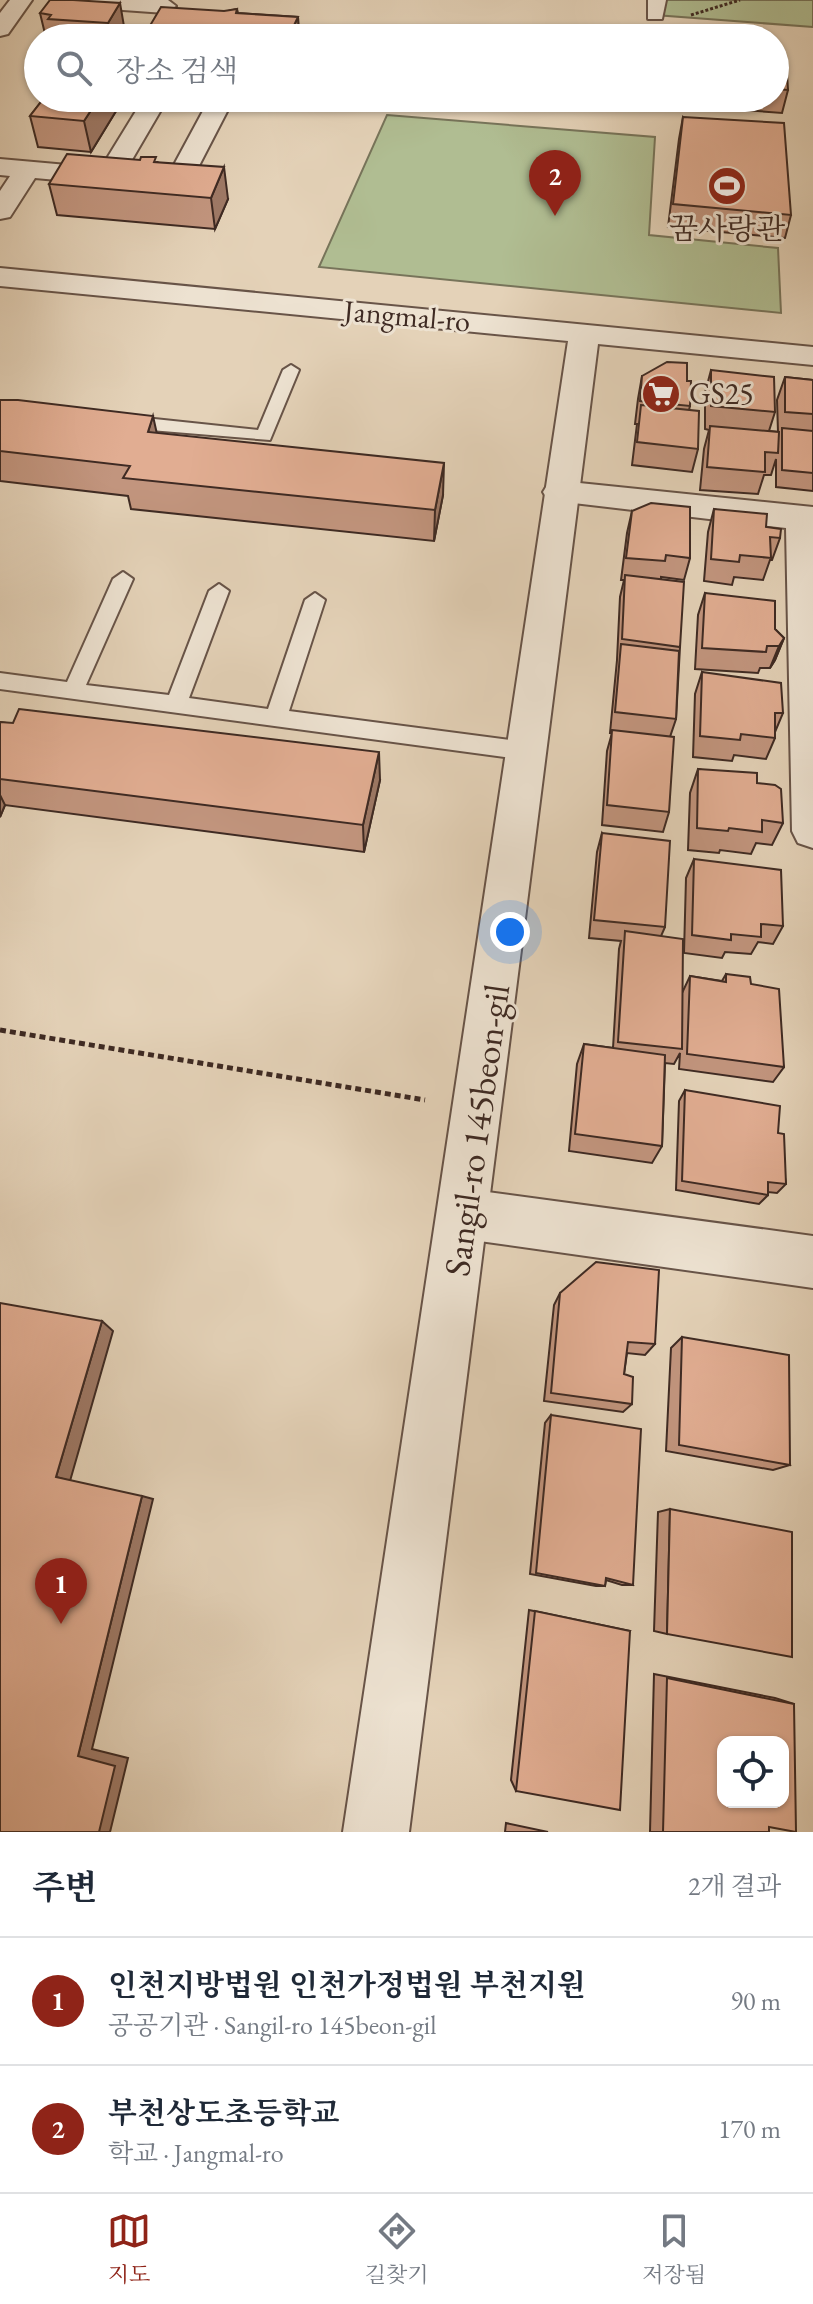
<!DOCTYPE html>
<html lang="ko">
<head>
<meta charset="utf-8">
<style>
	:root { --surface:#fff; --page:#f2f2f3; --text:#1f2937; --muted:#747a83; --line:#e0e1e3; --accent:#8f2418 }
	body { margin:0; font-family:"EB Garamond","Noto Serif KR",serif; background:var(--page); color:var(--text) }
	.controls { position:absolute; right:24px; bottom:24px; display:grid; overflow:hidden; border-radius:16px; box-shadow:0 2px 6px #0004 }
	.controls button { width:72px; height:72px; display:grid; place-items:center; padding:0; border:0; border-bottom:2px solid var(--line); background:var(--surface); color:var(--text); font:40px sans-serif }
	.you { position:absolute; left:510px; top:932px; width:28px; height:28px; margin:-20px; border:6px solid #fff; border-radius:50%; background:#1a73e8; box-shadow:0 0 0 12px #1a73e833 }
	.badge { display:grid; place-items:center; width:52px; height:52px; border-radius:50%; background:var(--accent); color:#fff; font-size:26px; font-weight:700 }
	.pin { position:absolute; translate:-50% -66px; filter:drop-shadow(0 2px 4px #0008) }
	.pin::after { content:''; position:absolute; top:42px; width:28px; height:24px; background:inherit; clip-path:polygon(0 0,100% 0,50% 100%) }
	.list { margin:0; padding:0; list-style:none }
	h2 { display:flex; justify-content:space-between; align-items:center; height:104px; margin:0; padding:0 32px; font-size:34px }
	h2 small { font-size:26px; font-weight:400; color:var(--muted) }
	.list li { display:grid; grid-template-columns:52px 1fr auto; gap:24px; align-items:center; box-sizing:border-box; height:128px; padding:0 32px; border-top:2px solid var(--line) }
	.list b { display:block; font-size:30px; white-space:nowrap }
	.list p { margin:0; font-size:26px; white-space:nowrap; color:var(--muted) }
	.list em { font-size:26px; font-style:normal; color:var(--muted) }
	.icon { flex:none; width:44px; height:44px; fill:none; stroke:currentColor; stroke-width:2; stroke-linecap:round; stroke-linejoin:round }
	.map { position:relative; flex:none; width:813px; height:1832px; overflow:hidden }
	.search { position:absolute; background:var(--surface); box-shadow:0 2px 6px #0004; left:24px; right:24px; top:24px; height:88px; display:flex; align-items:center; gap:20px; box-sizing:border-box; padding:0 28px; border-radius:44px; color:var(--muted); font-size:30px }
	.sheet { height:360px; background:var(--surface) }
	nav { display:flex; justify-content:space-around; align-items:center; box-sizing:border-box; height:112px; border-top:2px solid var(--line); background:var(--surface); font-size:22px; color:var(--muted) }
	nav a { display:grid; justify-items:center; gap:4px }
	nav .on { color:var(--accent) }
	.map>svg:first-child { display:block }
	.green { fill:#b0bd92; stroke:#77745a; stroke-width:2 }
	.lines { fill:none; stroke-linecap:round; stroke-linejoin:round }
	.service-casing { stroke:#685448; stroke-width:4 }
	.pedestrian-casing { stroke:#685448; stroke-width:4 }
	.minor-casing { stroke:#685448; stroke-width:4 }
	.tertiary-casing { stroke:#685448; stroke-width:4 }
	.path-far1 { stroke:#3e2a23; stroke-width:3; stroke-dasharray:3 2; stroke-linecap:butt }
	.path { stroke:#3e2a23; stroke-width:5; stroke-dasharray:6 4; stroke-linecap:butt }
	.service { fill:#ede2d1; fill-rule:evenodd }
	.pedestrian { fill:#ede2d1; fill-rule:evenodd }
	.minor { fill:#ede2d1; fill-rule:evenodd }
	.tertiary { fill:#ede2d1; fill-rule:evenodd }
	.wall { fill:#c2957e; stroke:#3e2a23; stroke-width:2 }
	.shaded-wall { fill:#9e7966; stroke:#3e2a23; stroke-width:2 }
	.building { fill:#e1ad92; stroke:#3e2a23; stroke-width:2; fill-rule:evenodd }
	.labels { text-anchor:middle; stroke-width:6; stroke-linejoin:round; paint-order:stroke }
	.far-poi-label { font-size:30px; fill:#3e2a23; stroke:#ede2d1 }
	.far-street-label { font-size:30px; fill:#3e2a23; stroke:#ede2d1 }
	.street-label { font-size:36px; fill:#3e2a23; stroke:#ede2d1 }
</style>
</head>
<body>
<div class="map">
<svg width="813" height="1832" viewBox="0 0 813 1832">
	<rect width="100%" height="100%" fill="#e4d2b8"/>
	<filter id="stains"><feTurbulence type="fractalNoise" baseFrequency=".0025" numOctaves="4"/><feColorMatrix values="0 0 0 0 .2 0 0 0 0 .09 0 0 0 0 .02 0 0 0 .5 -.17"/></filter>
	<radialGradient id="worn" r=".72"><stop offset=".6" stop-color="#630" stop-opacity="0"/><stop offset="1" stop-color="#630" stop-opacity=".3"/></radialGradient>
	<path class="green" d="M657,0h156v27l-158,-12z
		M387,115l268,22 -6,98 129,13 3,65 -462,-46z"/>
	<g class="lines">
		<defs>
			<path id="service" d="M291,365l8,5 -29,70 -144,-12 -9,-6 9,-6 132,14 25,-60z
				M123,572l10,7 -47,106 83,10 40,-104 10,-7 10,7 -40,107 79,11 37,-109 10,-7 10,7 -36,111 237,31 11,9 -11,9 -526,-71v-16l67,9 46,-103z"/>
			<path id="pedestrian" d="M648,0h18l-4,19h-14z"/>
			<path id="minor" d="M10,0h22l-24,34 -8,2v-23z
				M70,0h98l8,6 -11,7 -84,-6z
				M144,98h24l-42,72 43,4 41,-76h24l-47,91 -9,2 -143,-13 -25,39 -10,2v-28l10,-15 -10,-1v-16l101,9z
				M560,481l253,26v341l-15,-5 -6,-12 -6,-303 -238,-28 -5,-8 5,-8z
				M465,1189l348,47v52l-348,-49 -18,-7 -8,-18 8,-18z"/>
			<path id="tertiary" d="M0,268l813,79v18l-215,-21 -189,1488h-66l225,-1491 -568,-55z"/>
		</defs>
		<use href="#service" class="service-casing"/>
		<use href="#pedestrian" class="pedestrian-casing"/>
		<use href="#minor" class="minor-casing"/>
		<use href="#tertiary" class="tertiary-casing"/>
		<path class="path-far1" d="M691,15l49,-15"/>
		<path class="path" d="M0,1030l425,70"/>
		<use href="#service" class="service"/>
		<use href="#pedestrian" class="pedestrian"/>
		<use href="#minor" class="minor"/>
		<use href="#tertiary" class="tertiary"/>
	</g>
	<path class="wall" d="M73,0l52,32 -3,6h-76l-6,-25z
		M237,9l1,4 60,4 1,21h-150l-1,-9z
		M775,57l13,33 -6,23 -195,-15h188z
		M44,98h80l-33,54 -53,-5 -8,-31z
		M683,117l108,98 -6,23 -117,-11 11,-88z
		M157,162l71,37 -13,30 -158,-14 -8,-31z
		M711,370l64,42 -6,19 9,1 -1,-32 8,-23 28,3v111l-37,-4v-28l-5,16h-7l-6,19 -58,-4 4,-41 5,-19 -4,-1v-36z
		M642,376l45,5 3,25 -1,4 9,39 -6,23 -60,-7 5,-41h-2l3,-25z
		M0,400l443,95 -9,46 -303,-32 -3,-13 -128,-15z
		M714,509l52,18 14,11 -8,22h-2l-7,20 -29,-3 -2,8 -28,-4 4,-49z
		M632,511l58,47 -6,22 -23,-3v3l19,67 -4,72 -6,18 -1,75 -6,20 -61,-7 5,-74 5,-18h-2l7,-73 3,-63 4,-17h-3l6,-47z
		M705,593l70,36 9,9 -9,22 -5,8h-10l-2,5 -63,-4 3,-54z
		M702,672l81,41 -8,19v6l-9,21 -32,-4 -2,6 -39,-4 2,-63z
		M0,722l380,58 -16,72 -359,-47 -5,12z
		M698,769l59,14 26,40 -11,22 -16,-2 -5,11 -31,-4 -1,3 -31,-3 2,-57z
		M602,833l63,94 -4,9 22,55 7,-15 32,5 4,-7 25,10 33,83 -11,15 -94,-13 1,-16 -6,11 -9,-1 -3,83 -10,17 -83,-12 8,-87 7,-20 29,4 6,-99 2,-8 -32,-3 8,-86z
		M694,859l89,67 -10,18 -15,-2 -7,12 -26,-2 -3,6 -38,-5 2,-75z
		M685,1090l93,43 8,51 -9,9 -9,-1v3l-9,9 -83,-14 3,-89z
		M560,1293l95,51 -10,11 -18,-2 -3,21 8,30 -9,8 -79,-11 10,-96z
		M682,1337l108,128 -17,5 -107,-19 5,-103z
		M551,1415l82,170h-11l-16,-5 -1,6h-9l-66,-12 15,-151z
		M670,1509l-3,125 -13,-3 4,-119z
		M529,1610l101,21 -114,160 -5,-11z
		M654,1674l121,24 19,6 -25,123v5h-119z
		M506,1823l42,9h-43z"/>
	<path class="shaded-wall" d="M120,3l5,29 -3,6h-11l-3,-15z
		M298,17l1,21h-11z
		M99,98h25l-33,54 -7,-31z
		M224,167l4,32 -13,30 -4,-31z
		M153,416l7,32 -12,-16z
		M444,463l-1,32 -9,46 1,-31z
		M784,638l-9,22 -5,8 9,-22z
		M379,752l1,28 -16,72 -1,-27z
		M0,795l5,10 -5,12z
		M102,1321l11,10 -43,150 -14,-4z
		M142,1496l11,3 -61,250 36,9 -18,74h-11l-21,-76z"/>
	<path class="building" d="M50,0h23l47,3 -12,20 -60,-4 3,-4 -11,-2z
		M161,7l63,4 13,-2 -1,4 62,4 -10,21h-18l-122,-9z
		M395,30l78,5 -1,3h-80z
		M531,31l93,7h-96z
		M775,57l11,1 2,32 -13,-1z
		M44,98h55l-15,23 -54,-5z
		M683,117l101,6 7,92 -118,-11z
		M67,154l73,6 1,-3h15l-2,5 70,5 -13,31 -162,-14z
		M667,362l20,1v18h4l-1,25 -50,-5 2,-25z
		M711,370l63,7 1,35 -64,-6z
		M785,377l28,3v34l-28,-2z
		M0,400h18l135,16 -5,16 296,31 -9,47 -312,-32 7,-12 -130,-15z
		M641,405l58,6 -1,38 -61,-7z
		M710,426l69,6 -1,21 -13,-1v20l-58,-5z
		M782,428l31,3v42l-31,-3z
		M651,503l39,4v51l-24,-3 -1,6 -39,-3 6,-47z
		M714,509l53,5 -1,13 15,2 -1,9 -10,-1 1,21 -31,-3 -1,7 -28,-3z
		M625,575l59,7 -4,65 -58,-8z
		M705,593l70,8v28l9,9 -5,8h-12l-1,6 -64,-4z
		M621,644l58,7 -3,68 -61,-7z
		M702,672l79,11 2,30h-8v25l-34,-4 -1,6 -40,-4z
		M19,709l360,43 -16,73 -363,-46v-57l13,1z
		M612,730l62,7 -5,75 -62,-7z
		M698,769l59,4v10l18,2 6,4 2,34 -21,-3v12l-33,-4 -1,3 -31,-3z
		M602,833l68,8 -5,86 -71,-7z
		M694,859l87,11 2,56 -22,-2v13l-30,-3v6l-39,-5z
		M625,931l58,8 -1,110 -64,-7z
		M726,974l24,3 1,7 28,5 5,78 -97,-13 3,-78 36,6z
		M584,1044l81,11 -3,91 -87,-12z
		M685,1090l95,16 -2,27 6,1 2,50 -18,-2v13l-86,-14z
		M596,1262l63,8 -4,74 -27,-2 -4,32 9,3 -1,27 -81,-11 9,-100z
		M0,1303l102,18 -46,156 86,19 -64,260 37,10 -16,66h-99z
		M682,1337l107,18 1,110 -111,-20z
		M551,1415l90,14 -8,156 -27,-7 -1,8 -69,-13z
		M670,1509l122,23v125l-125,-23z
		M535,1611l95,20 -10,179 -104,-19z
		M667,1678l127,26 2,128 -27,-5v5h-106zM723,1742h60v60h-60z"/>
	<defs>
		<symbol id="stadium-disc" viewBox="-11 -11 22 22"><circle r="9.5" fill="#8f2418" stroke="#ede2d1"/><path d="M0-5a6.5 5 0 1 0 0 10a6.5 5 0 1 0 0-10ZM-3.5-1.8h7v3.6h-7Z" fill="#fff"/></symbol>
		<symbol id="supermarket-disc" viewBox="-11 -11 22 22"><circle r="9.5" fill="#8f2418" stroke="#ede2d1"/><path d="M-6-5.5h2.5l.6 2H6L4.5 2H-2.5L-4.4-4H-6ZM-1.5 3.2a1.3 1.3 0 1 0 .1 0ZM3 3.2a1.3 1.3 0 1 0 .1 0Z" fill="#fff"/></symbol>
	</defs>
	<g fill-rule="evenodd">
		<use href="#stadium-disc" x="705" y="164" width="44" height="44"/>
		<use href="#supermarket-disc" x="639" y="372" width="44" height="44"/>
	</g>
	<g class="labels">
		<g class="far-poi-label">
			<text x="727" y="239">꿈사랑관</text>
			<text x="689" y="404" text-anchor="start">GS25</text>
		</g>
		<g class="far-street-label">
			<text transform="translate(407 316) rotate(5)" y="10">Jangmal-ro</text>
		</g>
		<g class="street-label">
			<text transform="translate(476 1130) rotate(-82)" y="13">Sangil-ro 145beon-gil</text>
		</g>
	</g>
	<rect width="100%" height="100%" filter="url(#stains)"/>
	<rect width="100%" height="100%" fill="url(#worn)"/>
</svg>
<div class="controls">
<button><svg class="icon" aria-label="locate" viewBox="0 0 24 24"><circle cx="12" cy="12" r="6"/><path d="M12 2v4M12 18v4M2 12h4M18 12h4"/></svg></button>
</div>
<div class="you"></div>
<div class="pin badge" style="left:61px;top:1624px">1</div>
<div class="pin badge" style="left:555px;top:216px">2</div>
<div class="search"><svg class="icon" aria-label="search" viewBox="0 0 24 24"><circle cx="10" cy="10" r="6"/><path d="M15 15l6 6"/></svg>장소 검색</div>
</div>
<section class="sheet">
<h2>주변<small>2개 결과</small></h2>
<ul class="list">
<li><span class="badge">1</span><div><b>인천지방법원 인천가정법원 부천지원</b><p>공공기관 · Sangil-ro 145beon-gil</p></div><em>90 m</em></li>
<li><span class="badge">2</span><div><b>부천상도초등학교</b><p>학교 · Jangmal-ro</p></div><em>170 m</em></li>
</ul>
</section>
<nav>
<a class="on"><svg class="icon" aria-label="map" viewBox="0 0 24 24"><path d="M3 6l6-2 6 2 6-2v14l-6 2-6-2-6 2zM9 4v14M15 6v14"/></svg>지도</a>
<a><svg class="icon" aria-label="directions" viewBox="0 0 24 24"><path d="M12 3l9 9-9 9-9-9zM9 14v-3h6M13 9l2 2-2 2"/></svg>길찾기</a>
<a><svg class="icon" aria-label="saved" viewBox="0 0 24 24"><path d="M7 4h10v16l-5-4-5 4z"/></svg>저장됨</a>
</nav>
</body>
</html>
